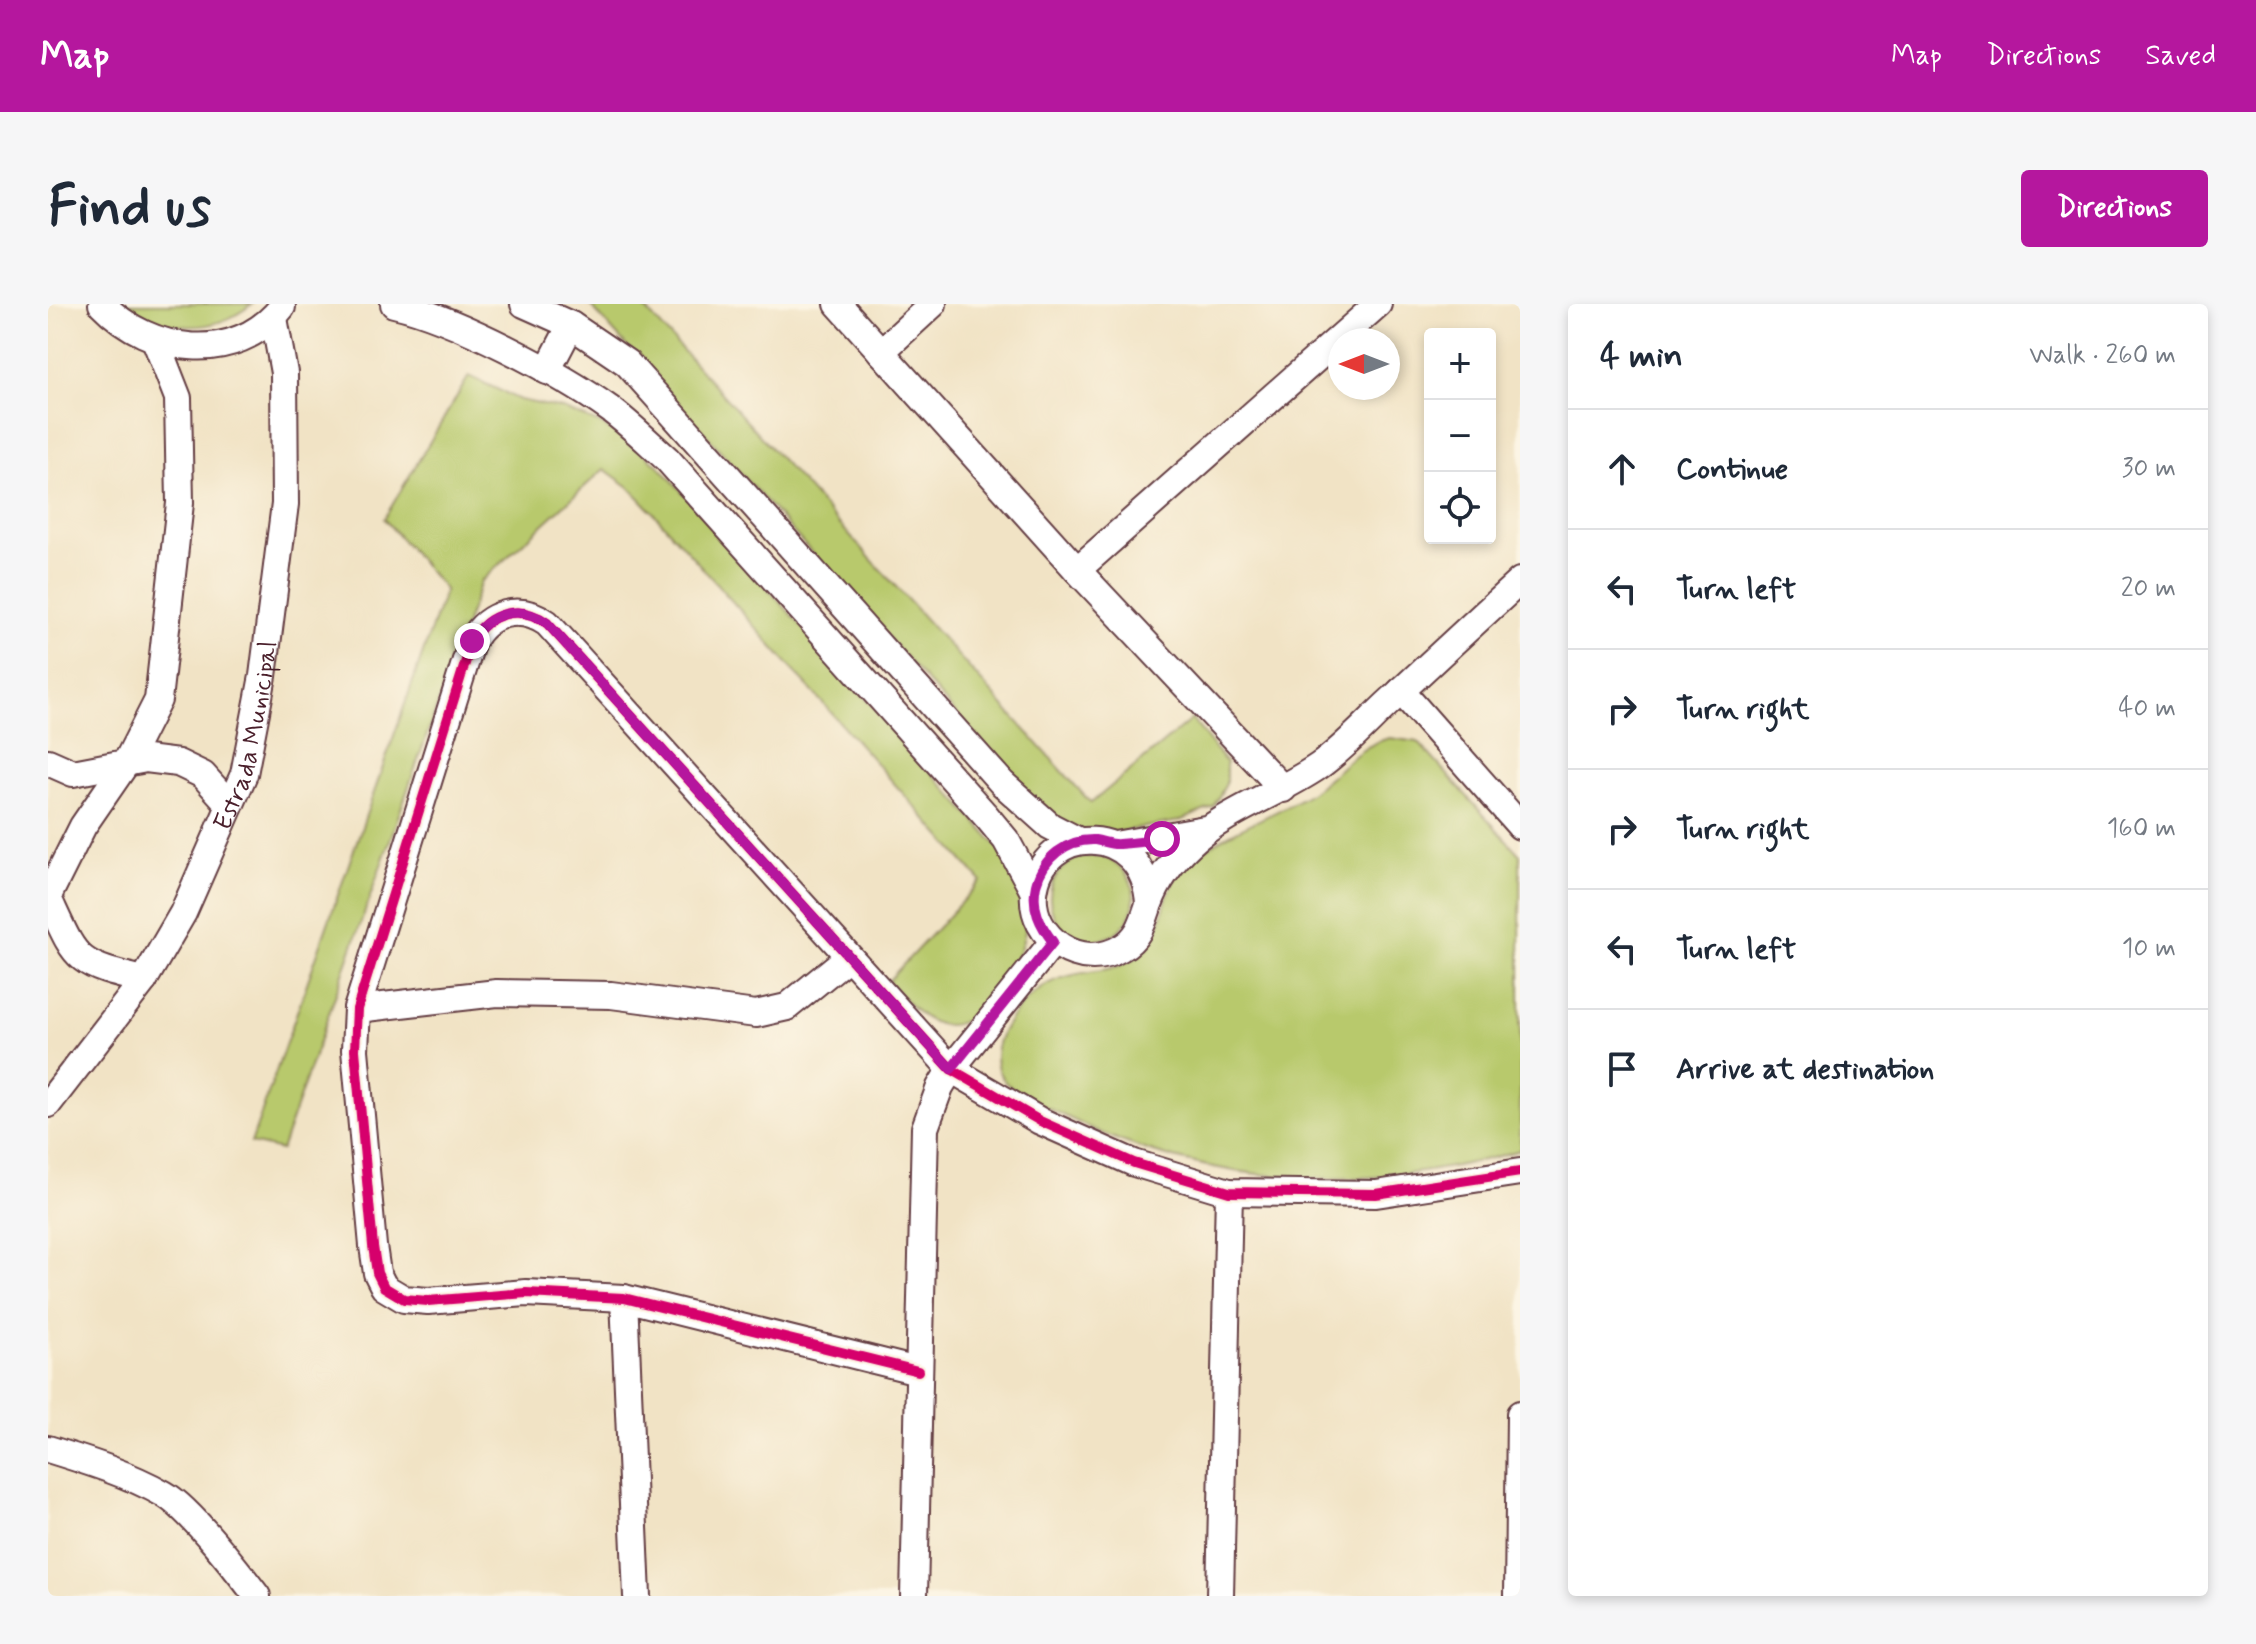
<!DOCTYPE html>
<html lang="en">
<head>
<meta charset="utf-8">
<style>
	:root { --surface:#fff; --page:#f6f6f7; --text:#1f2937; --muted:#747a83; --line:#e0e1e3; --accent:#b5179e }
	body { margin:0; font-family:Mynerve,sans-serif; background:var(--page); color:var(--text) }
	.controls { position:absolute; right:24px; top:24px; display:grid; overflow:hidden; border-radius:8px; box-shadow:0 4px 12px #0003 }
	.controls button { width:72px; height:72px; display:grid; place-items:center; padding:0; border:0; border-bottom:2px solid var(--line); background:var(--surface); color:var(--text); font:40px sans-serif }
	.compass { position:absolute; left:1280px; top:24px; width:72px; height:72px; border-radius:50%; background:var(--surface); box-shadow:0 4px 12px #0003; rotate:270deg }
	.stop { position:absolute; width:24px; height:24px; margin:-18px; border:6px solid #b5179e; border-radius:50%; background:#fff }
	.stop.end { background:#b5179e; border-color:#fff; box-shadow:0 2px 8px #0008 }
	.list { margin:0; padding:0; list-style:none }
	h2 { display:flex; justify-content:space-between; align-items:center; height:104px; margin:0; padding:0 32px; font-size:34px }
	h2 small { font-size:26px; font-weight:400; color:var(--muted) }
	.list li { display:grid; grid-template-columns:52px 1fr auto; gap:24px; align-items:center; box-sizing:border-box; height:120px; padding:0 32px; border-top:2px solid var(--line) }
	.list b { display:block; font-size:30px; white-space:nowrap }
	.list em { font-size:26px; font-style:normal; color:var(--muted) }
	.icon { flex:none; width:44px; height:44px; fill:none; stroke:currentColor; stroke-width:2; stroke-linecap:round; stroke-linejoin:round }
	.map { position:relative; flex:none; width:1472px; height:1292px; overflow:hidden; border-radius:8px }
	header { display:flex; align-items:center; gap:48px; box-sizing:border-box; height:112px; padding:0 40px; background:var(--accent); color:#fff }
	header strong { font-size:38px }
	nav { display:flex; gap:44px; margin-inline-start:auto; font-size:28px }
	.intro { display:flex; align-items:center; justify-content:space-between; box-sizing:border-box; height:192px; padding:0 48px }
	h1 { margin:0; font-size:56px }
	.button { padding:20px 36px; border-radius:8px; background:var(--accent); color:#fff; font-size:28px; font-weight:700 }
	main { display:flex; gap:48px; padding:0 48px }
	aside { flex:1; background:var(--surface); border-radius:8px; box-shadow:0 4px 12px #0003 }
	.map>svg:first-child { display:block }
	.green { fill:#b8c96c; stroke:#81744c; stroke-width:2 }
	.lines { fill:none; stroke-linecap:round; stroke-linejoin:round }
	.minor-casing { stroke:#633c42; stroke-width:30 }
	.minor { stroke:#fff; stroke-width:26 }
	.cycleway-casing { stroke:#fcf5e5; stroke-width:15 }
	.cycleway { stroke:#d6006c; stroke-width:10 }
	.route { stroke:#b5179e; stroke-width:10 }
	.labels { text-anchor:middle; stroke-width:7; stroke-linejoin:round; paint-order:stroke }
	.street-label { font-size:26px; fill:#4a1f2b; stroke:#fcf5e5 }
</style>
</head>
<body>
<header>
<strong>Map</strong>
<nav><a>Map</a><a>Directions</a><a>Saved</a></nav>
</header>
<div class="intro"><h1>Find us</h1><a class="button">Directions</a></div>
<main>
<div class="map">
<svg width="1472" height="1292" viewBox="0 0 1472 1292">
	<rect width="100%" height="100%" fill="#fcf5e5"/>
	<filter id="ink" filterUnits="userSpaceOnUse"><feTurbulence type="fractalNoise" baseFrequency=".0125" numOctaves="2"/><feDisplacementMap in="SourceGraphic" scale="16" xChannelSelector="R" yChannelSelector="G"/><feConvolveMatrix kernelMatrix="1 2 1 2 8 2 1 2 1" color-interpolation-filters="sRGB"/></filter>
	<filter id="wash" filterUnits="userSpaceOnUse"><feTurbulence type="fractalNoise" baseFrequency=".006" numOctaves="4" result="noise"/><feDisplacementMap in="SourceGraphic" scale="32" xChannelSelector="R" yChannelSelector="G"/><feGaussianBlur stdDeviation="1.8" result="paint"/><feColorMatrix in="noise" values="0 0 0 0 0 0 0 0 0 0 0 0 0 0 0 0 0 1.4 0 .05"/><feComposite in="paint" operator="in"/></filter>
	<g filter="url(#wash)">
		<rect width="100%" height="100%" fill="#f1e3c5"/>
		<path class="green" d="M78,0h126c-39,31 -87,29 -126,0z
			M541,0h52l450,499 101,-84 34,44v21l-13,23 -34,14 -73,13 -32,-5 -47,-36z
			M421,72l51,24 43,9 35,14 33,19 29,25 348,391c10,16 17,39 18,58 3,37 -44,119 -87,108 -21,-5 -36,-28 -51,-43l93,-100 -331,-372 -21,-22 -25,-18 -123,112 -200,569 -30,-7 194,-553 -61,-71z
			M1342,434l28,4 102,113v295c-149,45 -311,38 -451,-32 -21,-11 -47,-20 -64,-36 -28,-35 16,-86 49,-101 28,-13 60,-6 86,-26 27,-22 19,-55 38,-80 32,-43 95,-55 138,-86 24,-18 43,-44 74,-51z
			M1002 594a42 42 0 1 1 84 0a42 42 0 1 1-84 0Z"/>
	</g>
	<g filter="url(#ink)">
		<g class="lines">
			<defs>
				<g id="minor">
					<path d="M54,0c48,50 133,62 180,3"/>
					<path d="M346,0c61,14 166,69 217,106 20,15 38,33 56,49l320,358 19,23 28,52"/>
					<path d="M476,0l47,21 56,38 375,420 48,43 29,15"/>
					<path d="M790,0l239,266 206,219"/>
					<path d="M833,48l52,-48"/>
					<path d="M499,67l24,-46"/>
					<path d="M1029,266l301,-266"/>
					<path d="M1353,387l119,135"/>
					<path d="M0,458l25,11 73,-14 32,4 25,12 27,30"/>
					<path d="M1067,541l90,-16"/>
					<path d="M0,592l35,-70 42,-61 33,-65 22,-197 -2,-105 -22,-56"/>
					<path d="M0,594c29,63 26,66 96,82"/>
					<path d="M1101,600c-4,-83 -108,-82 -115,-11 -4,45 47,79 87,55 18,-10 22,-26 28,-44 8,-22 24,-44 41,-60 32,-31 90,-51 129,-78 24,-17 46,-41 67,-61 45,-42 89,-83 134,-124"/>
					<path d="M309,705l140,-16 114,2 145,19 31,-7 60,-49"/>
					<path id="s1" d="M0,800l96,-124 39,-67 61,-139 19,-98 22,-172 -1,-131 -10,-55"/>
					<path d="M576,994l13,298"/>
					<path d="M870,1067l-294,-73 -98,-5 -98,8 -24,-2 -20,-12 -7,-14 -4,-27 -18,-196 2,-41 115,-368c16,-29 48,-37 75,-18l404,446 89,52 94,42 95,29 147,2 144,-22"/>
					<path d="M0,1145c39,12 81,25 116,45 25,14 74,77 93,102"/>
					<path d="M866,1292l11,-468 15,-41 11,-18 102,-127"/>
					<path d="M1172,1292l9,-404"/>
					<path d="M1470,1292l2,-182"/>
				</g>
			</defs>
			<use href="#minor" class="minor-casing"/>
			<use href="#minor" class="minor"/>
			<defs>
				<path id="cycleway" d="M870,1067l-294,-73 -98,-5 -98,8 -24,-2 -20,-12 -7,-14 -4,-27 -18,-196 2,-41 115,-368c16,-29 48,-37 75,-18l404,446 89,52 94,42 95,29 147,2 144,-22"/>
			</defs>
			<use href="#cycleway" class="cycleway-casing"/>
			<use href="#cycleway" class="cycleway"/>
		</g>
	</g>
	<g class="lines" filter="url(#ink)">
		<path class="route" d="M424,337c16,-29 48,-37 75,-18l404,446 102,-127c-13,-17 -22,-34 -17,-57 7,-27 30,-46 59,-45 8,1 16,5 24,4 14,-1 29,-3 43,-5"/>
	</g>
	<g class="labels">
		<g class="street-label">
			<text dy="9" stroke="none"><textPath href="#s1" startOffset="424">Estrada Municipal</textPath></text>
		</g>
	</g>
</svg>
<div class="controls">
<button>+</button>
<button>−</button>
<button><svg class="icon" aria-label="locate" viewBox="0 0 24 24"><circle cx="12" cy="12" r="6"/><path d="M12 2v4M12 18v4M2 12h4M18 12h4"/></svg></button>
</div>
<svg class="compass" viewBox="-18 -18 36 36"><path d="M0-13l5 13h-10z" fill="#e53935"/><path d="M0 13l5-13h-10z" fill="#747a83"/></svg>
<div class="stop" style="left:1114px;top:535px"></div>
<div class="stop end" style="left:424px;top:337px"></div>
</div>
<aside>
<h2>4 min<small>Walk · 260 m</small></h2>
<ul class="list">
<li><svg class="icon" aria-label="ahead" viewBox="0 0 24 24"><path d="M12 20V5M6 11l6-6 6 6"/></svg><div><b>Continue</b></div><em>30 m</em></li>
<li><svg class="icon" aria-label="left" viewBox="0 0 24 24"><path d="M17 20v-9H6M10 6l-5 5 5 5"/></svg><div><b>Turn left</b></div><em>20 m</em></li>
<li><svg class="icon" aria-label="right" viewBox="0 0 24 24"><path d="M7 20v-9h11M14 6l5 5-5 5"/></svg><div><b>Turn right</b></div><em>40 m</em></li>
<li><svg class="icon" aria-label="right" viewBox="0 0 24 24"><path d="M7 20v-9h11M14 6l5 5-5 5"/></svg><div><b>Turn right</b></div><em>160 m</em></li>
<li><svg class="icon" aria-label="left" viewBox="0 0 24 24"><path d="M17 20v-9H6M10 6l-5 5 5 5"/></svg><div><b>Turn left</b></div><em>10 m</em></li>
<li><svg class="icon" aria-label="arrive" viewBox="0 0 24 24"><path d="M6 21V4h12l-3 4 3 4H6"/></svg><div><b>Arrive at destination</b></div></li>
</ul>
</aside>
</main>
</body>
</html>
